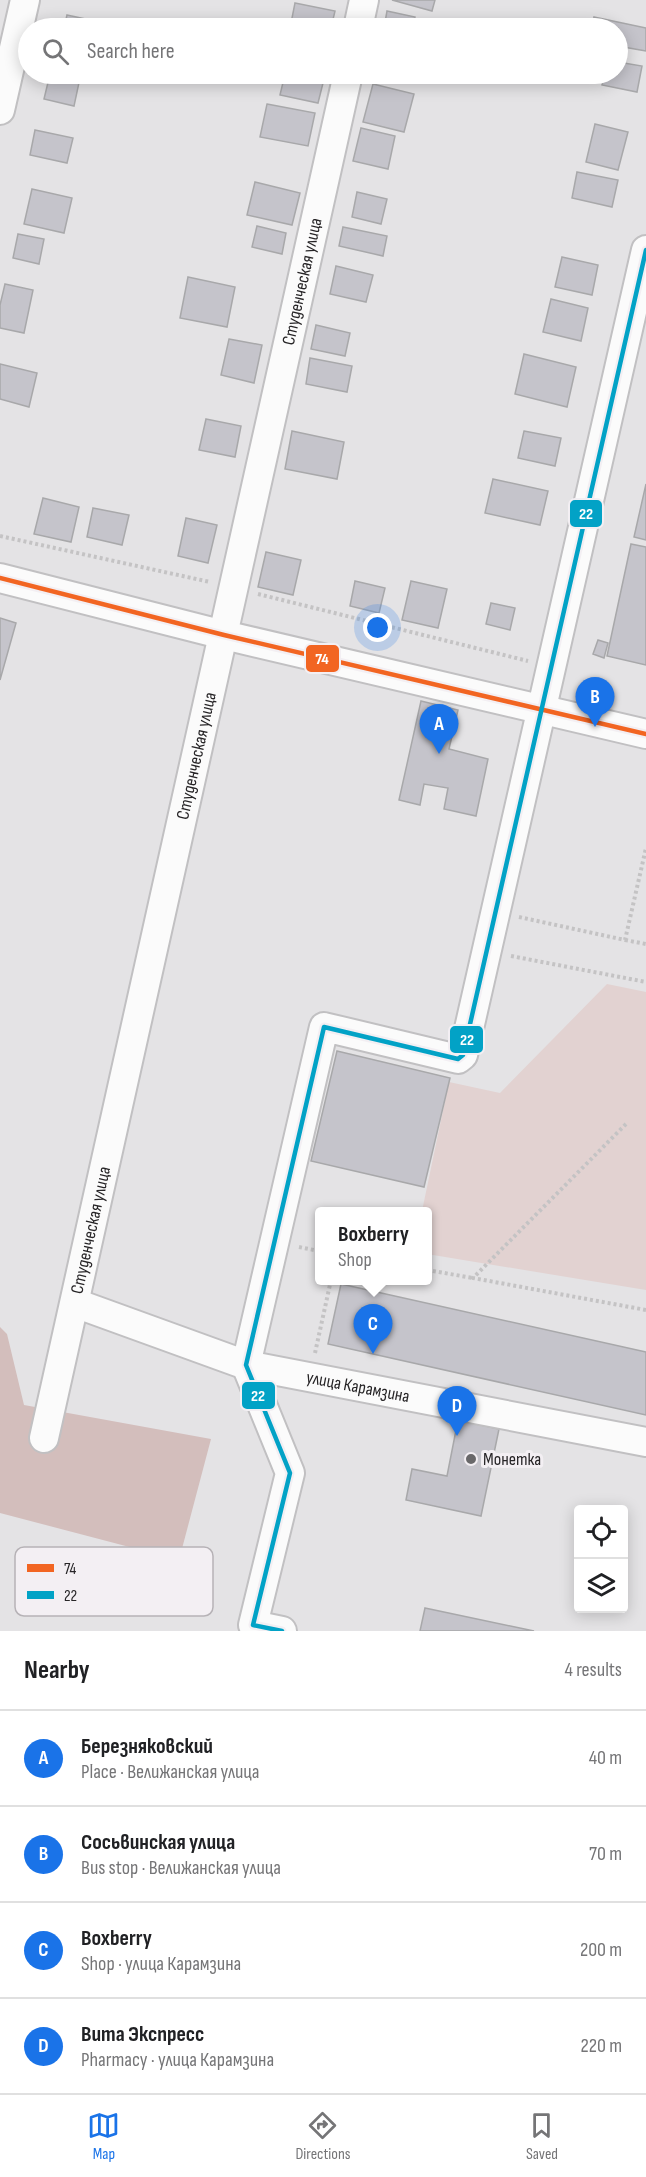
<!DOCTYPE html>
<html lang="en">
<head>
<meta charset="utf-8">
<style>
	:root { --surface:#fff; --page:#f6f6f6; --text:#202124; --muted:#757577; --line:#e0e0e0; --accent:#1a73e8 }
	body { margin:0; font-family:"Sofia Sans Condensed",sans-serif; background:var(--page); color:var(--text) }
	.controls { position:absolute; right:18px; bottom:18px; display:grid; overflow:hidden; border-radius:6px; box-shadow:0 3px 15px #0003 }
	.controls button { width:54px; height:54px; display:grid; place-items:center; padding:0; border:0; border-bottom:2px solid var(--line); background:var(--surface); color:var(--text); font:30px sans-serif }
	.you { position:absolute; left:378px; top:628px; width:21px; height:21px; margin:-15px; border:4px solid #fff; border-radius:50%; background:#1a73e8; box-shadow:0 0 0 9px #1a73e833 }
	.badge { display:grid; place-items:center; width:39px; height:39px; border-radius:50%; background:var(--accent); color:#fff; font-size:20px; font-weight:700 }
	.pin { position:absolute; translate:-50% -50px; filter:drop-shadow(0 2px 3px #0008) }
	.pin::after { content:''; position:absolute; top:32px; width:21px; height:18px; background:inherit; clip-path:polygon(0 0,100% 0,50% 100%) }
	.popup { position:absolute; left:315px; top:1207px; width:117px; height:78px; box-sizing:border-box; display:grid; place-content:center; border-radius:6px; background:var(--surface); filter:drop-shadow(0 2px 4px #0005); font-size:20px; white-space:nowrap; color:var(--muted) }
	.popup b { font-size:22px; color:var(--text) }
	.popup::after { content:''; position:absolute; left:50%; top:100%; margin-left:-12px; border:12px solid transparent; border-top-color:var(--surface) }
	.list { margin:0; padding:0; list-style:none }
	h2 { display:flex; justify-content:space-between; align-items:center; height:78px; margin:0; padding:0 24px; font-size:26px }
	h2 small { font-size:20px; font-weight:400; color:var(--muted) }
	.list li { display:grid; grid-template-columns:39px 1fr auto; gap:18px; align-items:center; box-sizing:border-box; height:96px; padding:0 24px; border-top:2px solid var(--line) }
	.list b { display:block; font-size:22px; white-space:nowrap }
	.list p { margin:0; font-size:20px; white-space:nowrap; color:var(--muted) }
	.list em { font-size:20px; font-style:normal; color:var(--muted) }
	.icon { flex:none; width:33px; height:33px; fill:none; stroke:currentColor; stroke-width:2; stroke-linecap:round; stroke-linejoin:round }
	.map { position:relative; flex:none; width:646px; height:1631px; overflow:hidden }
	.search { position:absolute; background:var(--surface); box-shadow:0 3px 15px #0003; left:18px; right:18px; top:18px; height:66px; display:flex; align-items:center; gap:15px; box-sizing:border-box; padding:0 21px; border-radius:33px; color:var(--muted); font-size:22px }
	.sheet { height:462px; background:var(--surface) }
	nav { display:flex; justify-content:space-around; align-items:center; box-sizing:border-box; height:84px; border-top:2px solid var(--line); background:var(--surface); font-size:16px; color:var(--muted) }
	nav a { display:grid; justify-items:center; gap:3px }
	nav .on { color:var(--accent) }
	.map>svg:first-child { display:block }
	.green { fill:#e2d2d1 }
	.forest { fill:#d3bebc }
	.building { fill:#c5c4cb; stroke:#a8a8aa; stroke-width:1.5 }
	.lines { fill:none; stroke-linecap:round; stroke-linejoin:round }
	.minor-casing { stroke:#c1c0c2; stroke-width:32 }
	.path { stroke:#c4c3c4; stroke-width:4; stroke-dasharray:3 3; stroke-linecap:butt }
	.minor { stroke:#fbfbfb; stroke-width:28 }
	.bus-1-casing { stroke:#f3eff3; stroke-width:9 }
	.bus-2-casing { stroke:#f3eff3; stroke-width:9 }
	.bus-1 { stroke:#f26522; stroke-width:4.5 }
	.bus-2 { stroke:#02a2c6; stroke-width:4.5 }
	.poi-dot { fill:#69686a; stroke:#f3eff3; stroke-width:2 }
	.labels { text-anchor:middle; stroke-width:6; stroke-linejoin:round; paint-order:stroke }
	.street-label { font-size:18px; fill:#272527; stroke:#f3eff3 }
	.poi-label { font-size:18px; fill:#272527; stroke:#f3eff3; text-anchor:start }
	.key { fill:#f3eff3; stroke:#b6b2b6; stroke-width:1.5 }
	.key-label { font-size:16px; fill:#272527 }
	.line-badge { stroke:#f3eff3; stroke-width:2 }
	.badge-label { font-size:16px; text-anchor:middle; font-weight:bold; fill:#fff }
</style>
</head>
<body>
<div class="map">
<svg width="646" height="1631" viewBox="0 0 646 1631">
	<rect width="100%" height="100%" fill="#e4e3e5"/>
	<path class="green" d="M607,984l39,8v298l-219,-36v-42l-5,-1 27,-129 51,11z"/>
	<path class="forest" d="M0,1327l7,7 17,71 187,34 -32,121 -179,-47z"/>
	<path class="building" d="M392,0h43l-3,11z
		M295,3l40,8 -4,17h-41z
		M387,11l28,6 -3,11h-28z
		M67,15l33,7 -1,6h-35z
		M594,17l52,11v23l-28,-5v-18h-26z
		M618,62l24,4 -5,26 -35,-7 2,-11h14z
		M50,74l30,4 -6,28 -30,-7z
		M285,74h16l23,5 -6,24 -38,-8z
		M373,84l41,10 -10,38 -41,-10z
		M267,104l48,9 -7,33 -48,-9z
		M595,124l33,8 -10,38 -32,-8z
		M361,128l34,8 -7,33 -35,-8z
		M35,130l38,8 -6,25 -37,-8z
		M577,172l41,8 -6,27 -40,-9z
		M255,182l45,11 -8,32 -45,-10z
		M32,189l40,9 -8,35 -40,-9z
		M357,192l30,7 -6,25 -29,-7z
		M257,226l29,7 -4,21 -30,-7z
		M343,227l44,9 -4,20 -44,-10z
		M18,234l26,5 -5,25 -26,-6z
		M562,257l36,8 -6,30 -37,-8z
		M336,266l37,9 -7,27 -36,-8z
		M188,277l47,10 -8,40 -47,-9z
		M5,284l28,6 -9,43 -24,-5v-23z
		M551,299l37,9 -7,33 -38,-9z
		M316,325l34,8 -5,23 -34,-7z
		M229,339l33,6 -8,38 -33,-8z
		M524,354l52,13 -9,40 -52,-13z
		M310,358l42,8 -5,26 -41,-8z
		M0,364l37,9 -8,34 -29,-8z
		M206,419l35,7 -6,31 -36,-7z
		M292,431l52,11 -7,37 -52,-10z
		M524,431l37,7 -6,28 -37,-8z
		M493,479l55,12 -8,34 -55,-12z
		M646,484v56l-12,-3z
		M43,498l36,9 -8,35 -37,-8z
		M93,508l36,7 -7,30 -35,-8z
		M186,518l31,7 -9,38 -30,-7z
		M631,544l15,3v118l-39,-9z
		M266,552l35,8 -8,35 -35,-8z
		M355,581l30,7 -6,25 -29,-7z
		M411,581l36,8 -9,39 -36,-8z
		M491,603l24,5 -5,22 -24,-6z
		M0,618l16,5 -16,57z
		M598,640l10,3 -4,15 -11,-4z
		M421,701l37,9 -9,39 39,10 -12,57 -32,-7 4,-21 -24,-4 -4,21 -21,-5z
		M337,1051l113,27 -26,109 -113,-26z
		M341,1284l305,68v63l-318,-71z
		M458,1420l41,9 -18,87 -75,-16 6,-31 35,7z
		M425,1608l109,23h-114z"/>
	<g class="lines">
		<defs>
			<g id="minor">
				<path d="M358,28l6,-28"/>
				<path d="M0,110l25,-110"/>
				<path d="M0,578l224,57 422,99"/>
				<path id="s1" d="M75,1303l171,62 400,77"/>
				<path id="s2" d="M44,1438l304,-1364"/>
				<path d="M282,1631l-29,-6 37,-152 -44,-108 78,-338 134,32 5,-4 183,-805"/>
			</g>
		</defs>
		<use href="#minor" class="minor-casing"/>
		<path class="path" d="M0,536l210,46
			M258,594l270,67
			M519,917l106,23 21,-92
			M625,940l21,4
			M511,956l135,26
			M626,1124l-153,154 173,32
			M299,1247l20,4
			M427,1270l46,8
			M315,1353l16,-73"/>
		<use href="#minor" class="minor"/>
		<defs>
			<path id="bus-1" d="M0,578l224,57 422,99"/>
			<path id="bus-2" d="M282,1631l-29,-6 37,-152 -44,-108 78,-338 134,32 5,-4 183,-805"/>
		</defs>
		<use href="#bus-1" class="bus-1-casing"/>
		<use href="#bus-2" class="bus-2-casing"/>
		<use href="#bus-1" class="bus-1"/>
		<use href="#bus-2" class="bus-2"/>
	</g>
	<circle class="poi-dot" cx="471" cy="1459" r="6"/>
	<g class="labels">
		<g class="street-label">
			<text dy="6" stroke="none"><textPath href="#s2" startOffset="1185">Студенческая улица</textPath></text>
			<text dy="6" stroke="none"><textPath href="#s2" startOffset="699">Студенческая улица</textPath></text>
			<text dy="6" stroke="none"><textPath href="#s2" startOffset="213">Студенческая улица</textPath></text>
			<text dy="6" stroke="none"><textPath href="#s1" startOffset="296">улица Карамзина</textPath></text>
		</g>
		<g class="poi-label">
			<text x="483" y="1465">Монетка</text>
		</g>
	</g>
	<rect x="15" y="1547" width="198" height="69" rx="9" class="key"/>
	<rect x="27" y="1564" width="27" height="8" fill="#f26522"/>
	<rect x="27" y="1591" width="27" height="8" fill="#02a2c6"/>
	<g class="key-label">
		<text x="64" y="1574">74</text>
		<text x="64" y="1601">22</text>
	</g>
	<g class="line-badge">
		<rect x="569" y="499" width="34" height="29" rx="6" fill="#02a2c6"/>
		<rect x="305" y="644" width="35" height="29" rx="6" fill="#f26522"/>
		<rect x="449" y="1025" width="35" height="29" rx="6" fill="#02a2c6"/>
		<rect x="241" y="1381" width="35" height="29" rx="6" fill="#02a2c6"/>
	</g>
	<g class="badge-label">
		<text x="586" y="519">22</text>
		<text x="322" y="664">74</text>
		<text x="467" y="1045">22</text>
		<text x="258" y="1401">22</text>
	</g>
</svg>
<div class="controls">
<button><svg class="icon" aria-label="locate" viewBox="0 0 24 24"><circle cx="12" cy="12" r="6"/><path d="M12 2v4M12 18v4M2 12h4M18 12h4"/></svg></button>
<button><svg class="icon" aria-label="layers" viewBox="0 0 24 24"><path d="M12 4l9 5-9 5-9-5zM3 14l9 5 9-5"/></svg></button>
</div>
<div class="you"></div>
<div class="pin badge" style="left:439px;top:754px">A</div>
<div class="pin badge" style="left:595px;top:727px">B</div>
<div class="pin badge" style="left:373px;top:1354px">C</div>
<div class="popup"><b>Boxberry</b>Shop</div>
<div class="pin badge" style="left:457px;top:1436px">D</div>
<div class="search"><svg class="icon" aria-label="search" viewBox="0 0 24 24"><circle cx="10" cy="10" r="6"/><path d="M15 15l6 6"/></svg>Search here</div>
</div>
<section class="sheet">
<h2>Nearby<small>4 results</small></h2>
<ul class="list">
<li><span class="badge">A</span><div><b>Березняковский</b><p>Place · Велижанская улица</p></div><em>40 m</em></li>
<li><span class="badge">B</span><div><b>Сосьвинская улица</b><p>Bus stop · Велижанская улица</p></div><em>70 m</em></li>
<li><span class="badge">C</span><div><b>Boxberry</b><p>Shop · улица Карамзина</p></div><em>200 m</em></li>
<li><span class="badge">D</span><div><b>Вита Экспресс</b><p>Pharmacy · улица Карамзина</p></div><em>220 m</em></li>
</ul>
</section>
<nav>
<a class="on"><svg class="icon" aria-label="map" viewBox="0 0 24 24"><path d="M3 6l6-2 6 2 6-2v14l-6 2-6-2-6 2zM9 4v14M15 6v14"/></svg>Map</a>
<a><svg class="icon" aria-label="directions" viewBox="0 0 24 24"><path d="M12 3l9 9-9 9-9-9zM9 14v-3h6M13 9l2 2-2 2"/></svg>Directions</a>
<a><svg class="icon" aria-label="saved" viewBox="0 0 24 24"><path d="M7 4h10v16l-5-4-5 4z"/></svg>Saved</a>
</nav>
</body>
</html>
